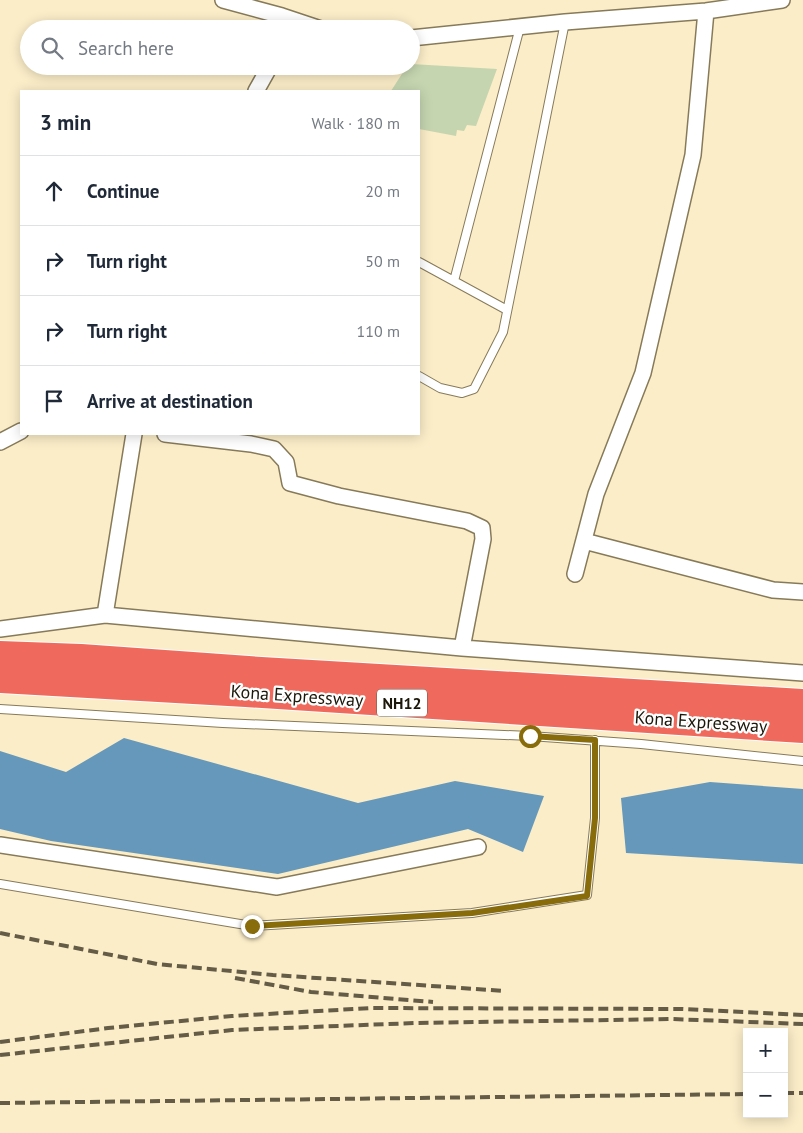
<!DOCTYPE html>
<html lang="en">
<head>
<meta charset="utf-8">
<style>
	:root { --surface:#fff; --page:#f6f6f7; --text:#1f2937; --muted:#747a83; --line:#e0e1e3 }
	body { margin:0; font-family:"PT Sans",sans-serif; background:var(--page); color:var(--text) }
	.controls { position:absolute; right:15px; bottom:15px; display:grid; overflow:hidden; border-radius:0px; box-shadow:0 2px 12px #0003 }
	.controls button { width:45px; height:45px; display:grid; place-items:center; padding:0; border:0; border-bottom:1px solid var(--line); background:var(--surface); color:var(--text); font:25px sans-serif }
	.stop { position:absolute; width:15px; height:15px; margin:-11px; border:4px solid #886c0b; border-radius:50%; background:#fff }
	.stop.end { background:#886c0b; border-color:#fff; box-shadow:0 1px 5px #0008 }
	.list { margin:0; padding:0; list-style:none }
	h2 { display:flex; justify-content:space-between; align-items:center; height:65px; margin:0; padding:0 20px; font-size:21px }
	h2 small { font-size:16px; font-weight:400; color:var(--muted) }
	.list li { display:grid; grid-template-columns:32px 1fr auto; gap:15px; align-items:center; box-sizing:border-box; height:70px; padding:0 20px; border-top:1px solid var(--line) }
	.list b { display:block; font-size:19px; white-space:nowrap }
	.list em { font-size:16px; font-style:normal; color:var(--muted) }
	.icon { flex:none; width:28px; height:28px; fill:none; stroke:currentColor; stroke-width:2; stroke-linecap:round; stroke-linejoin:round }
	.map { position:relative; flex:none; width:803px; height:1133px; overflow:hidden }
	.search { position:absolute; background:var(--surface); box-shadow:0 2px 12px #0003; left:20px; top:20px; width:400px; height:55px; display:flex; align-items:center; gap:12px; box-sizing:border-box; padding:0 18px; border-radius:28px; color:var(--muted); font-size:19px }
	.panel { position:absolute; background:var(--surface); box-shadow:0 2px 12px #0003; left:20px; top:90px; width:400px; height:345px; border-radius:0px }
	.map>svg:first-child { display:block }
	.green { fill:#c5d5b0 }
	.water { fill:#6598bb }
	.lines { fill:none; stroke-linecap:round; stroke-linejoin:round }
	.lane-casing { stroke:#877a59; stroke-width:10 }
	.street-casing { stroke:#877a59; stroke-width:18 }
	.highway-casing { stroke:#fff; stroke-width:30 }
	.lane { stroke:#fff; stroke-width:8 }
	.street { stroke:#fff; stroke-width:15 }
	.highway { stroke:#ef6a5c; stroke-width:28 }
	.rail { stroke:#645c47; stroke-width:4; stroke-dasharray:10 5; stroke-linecap:butt }
	.route { stroke:#886c0b; stroke-width:6 }
	.labels { text-anchor:middle; stroke-width:4.5; stroke-linejoin:round; paint-order:stroke }
	.shield { fill:#fff; stroke:#605d54; stroke-width:1 }
	.shield-label { font-size:16px; font-weight:bold; fill:#1c170a }
	.street-label { font-size:18px; fill:#1c170a; stroke:#fff }
</style>
</head>
<body>
<div class="map">
<svg width="803" height="1133" viewBox="0 0 803 1133">
	<rect width="100%" height="100%" fill="#fbedc8"/>
	<path class="green" d="M411,64l86,5 -21,57 -9,-1 -3,6 -7,-1 -1,6 -37,-7v-38h-28l16,-25h4z"/>
	<path class="water" d="M124,738l234,65 97,-22 89,15 -21,56 -55,-23 -190,45 -227,-33 -51,-12v-78l66,21z
		M710,782l93,7v75l-177,-11 -5,-55z"/>
	<g class="lines">
		<defs>
			<path id="lane" d="M419,262l88,48
				M454,281l66,-254
				M419,376l21,12 22,5 12,-4 29,-57 62,-310
				M0,709l223,14 307,13 111,8 162,17
				M0,884l252,42 220,-13 115,-18 8,-77v-78"/>
			<path id="street" d="M223,0l59,16 39,13
				M411,38l154,-16 141,-11 76,-11
				M256,91l14,-25
				M165,434l86,10 23,5 12,13 4,21 49,13 128,25 15,7 1,11 -21,109
				M0,442l21,-11
				M584,541l189,49 30,2
				M575,574l21,-80 47,-121 50,-218 13,-144
				M105,615l29,-181
				M0,629l105,-14 357,33 341,25
				M0,845l277,42 201,-40"/>
			<path id="highway" d="M0,655l81,3 180,13 542,32
				M0,679l246,14 557,36"/>
		</defs>
		<use href="#lane" class="lane-casing"/>
		<use href="#street" class="street-casing"/>
		<use href="#highway" class="highway-casing"/>
		<use href="#lane" class="lane"/>
		<use href="#street" class="street"/>
		<use href="#highway" class="highway"/>
		<path class="rail" d="M0,933l157,31 116,11 232,16
			M235,978l76,14 122,10
			M0,1042l108,-14 124,-12 139,-8 311,1 121,6
			M0,1055l232,-25 183,-7 256,-4 132,5
			M784,1093h19
			M0,1103l747,-9"/>
	</g>
	<g class="lines">
		<path class="route" d="M252,926l220,-13 115,-17 8,-78v-78l-65,-4"/>
	</g>
	<g class="labels">
		<rect class="shield" x="377" y="689.5" width="50" height="27" rx="4"/>
		<g class="shield-label">
			<text x="402" y="709">NH12</text>
		</g>
		<g class="street-label">
			<text transform="translate(297 696) rotate(4)" y="6">Kona Expressway</text>
			<text transform="translate(701 722) rotate(4)" y="6">Kona Expressway</text>
		</g>
	</g>
</svg>
<div class="controls">
<button>+</button>
<button>−</button>
</div>
<div class="stop" style="left:530px;top:736px"></div>
<div class="stop end" style="left:252px;top:926px"></div>
<div class="search"><svg class="icon" aria-label="search" viewBox="0 0 24 24"><circle cx="10" cy="10" r="6"/><path d="M15 15l6 6"/></svg>Search here</div>
<section class="panel">
<h2>3 min<small>Walk · 180 m</small></h2>
<ul class="list">
<li><svg class="icon" aria-label="ahead" viewBox="0 0 24 24"><path d="M12 20V5M6 11l6-6 6 6"/></svg><div><b>Continue</b></div><em>20 m</em></li>
<li><svg class="icon" aria-label="right" viewBox="0 0 24 24"><path d="M7 20v-9h11M14 6l5 5-5 5"/></svg><div><b>Turn right</b></div><em>50 m</em></li>
<li><svg class="icon" aria-label="right" viewBox="0 0 24 24"><path d="M7 20v-9h11M14 6l5 5-5 5"/></svg><div><b>Turn right</b></div><em>110 m</em></li>
<li><svg class="icon" aria-label="arrive" viewBox="0 0 24 24"><path d="M6 21V4h12l-3 4 3 4H6"/></svg><div><b>Arrive at destination</b></div></li>
</ul>
</section>
</div>
</body>
</html>
